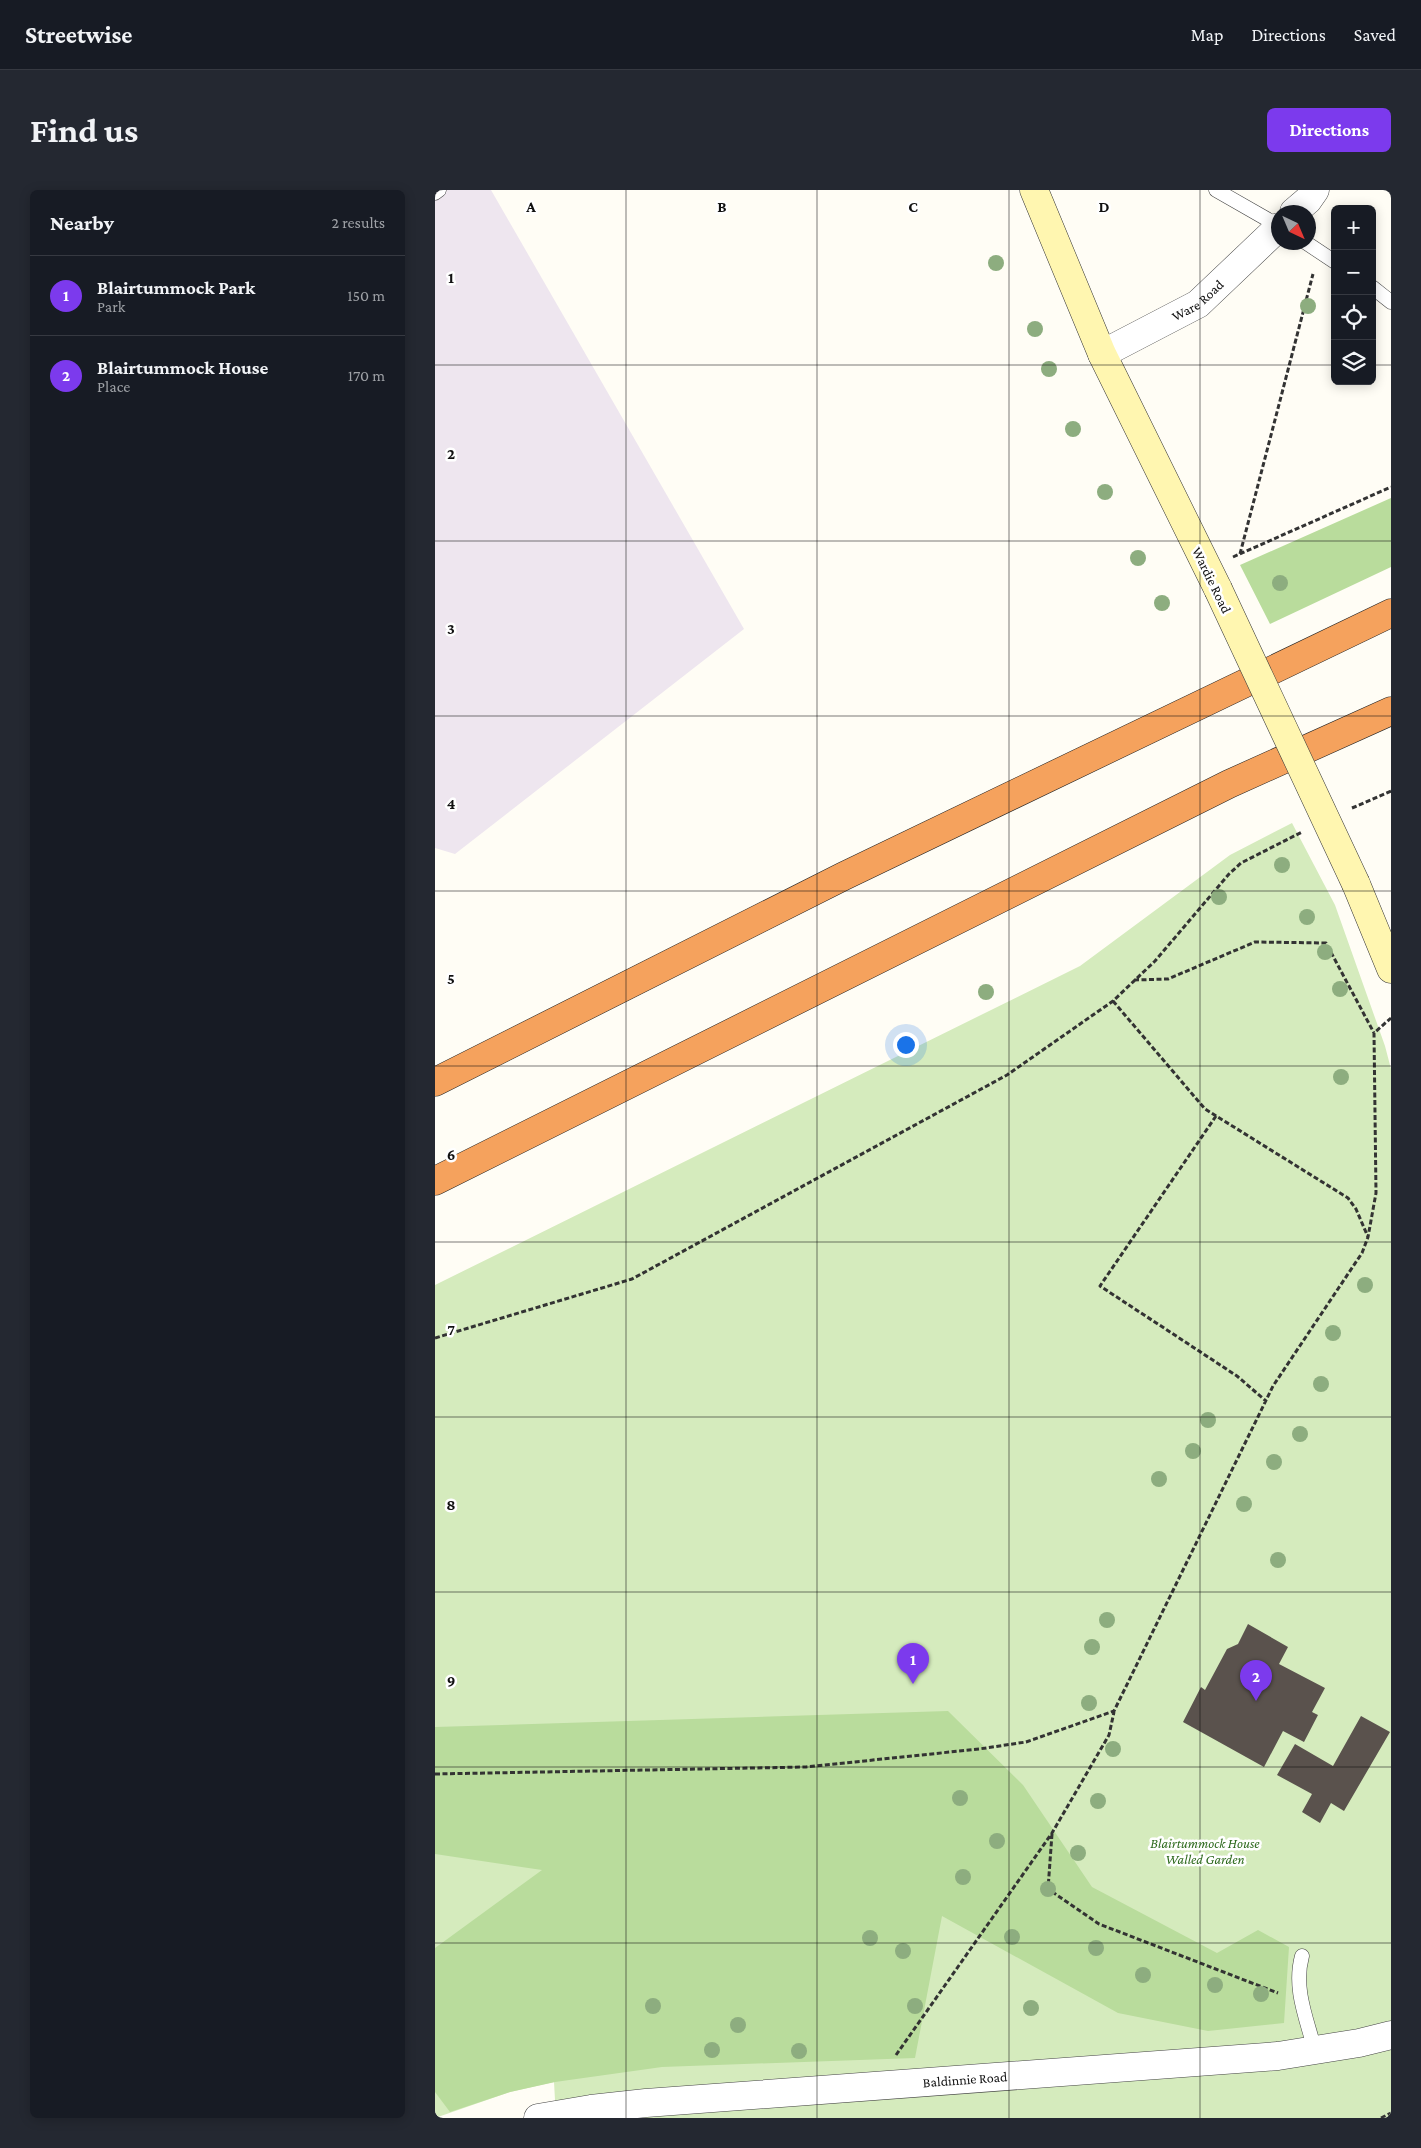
<!DOCTYPE html>
<html lang="en">
<head>
<meta charset="utf-8">
<style>
	:root { --surface:#171b24; --page:#242831; --text:#f1f3f6; --muted:#9ea1a6; --line:#363941; --accent:#7c3aed }
	body { margin:0; font-family:"Crimson Pro",serif; background:var(--page); color:var(--text) }
	.controls { position:absolute; right:15px; top:15px; display:grid; overflow:hidden; border-radius:8px; box-shadow:0 2px 12px #0003 }
	.controls button { width:45px; height:45px; display:grid; place-items:center; padding:0; border:0; border-bottom:1px solid var(--line); background:var(--surface); color:var(--text); font:25px sans-serif }
	.compass { position:absolute; left:836px; top:15px; width:45px; height:45px; border-radius:50%; background:var(--surface); box-shadow:0 2px 12px #0003; rotate:136deg }
	.you { position:absolute; left:470px; top:854px; width:18px; height:18px; margin:-12px; border:4px solid #fff; border-radius:50%; background:#1a73e8; box-shadow:0 0 0 8px #1a73e833 }
	.badge { display:grid; place-items:center; width:32px; height:32px; border-radius:50%; background:var(--accent); color:#fff; font-size:16px; font-weight:700 }
	.pin { position:absolute; translate:-50% -41px; filter:drop-shadow(0 1px 2px #0008) }
	.pin::after { content:''; position:absolute; top:26px; width:18px; height:15px; background:inherit; clip-path:polygon(0 0,100% 0,50% 100%) }
	.list { margin:0; padding:0; list-style:none }
	h2 { display:flex; justify-content:space-between; align-items:center; height:65px; margin:0; padding:0 20px; font-size:21px }
	h2 small { font-size:16px; font-weight:400; color:var(--muted) }
	.list li { display:grid; grid-template-columns:32px 1fr auto; gap:15px; align-items:center; box-sizing:border-box; height:80px; padding:0 20px; border-top:1px solid var(--line) }
	.list b { display:block; font-size:19px; white-space:nowrap }
	.list p { margin:0; font-size:16px; white-space:nowrap; color:var(--muted) }
	.list em { font-size:16px; font-style:normal; color:var(--muted) }
	.icon { flex:none; width:28px; height:28px; fill:none; stroke:currentColor; stroke-width:2; stroke-linecap:round; stroke-linejoin:round }
	.map { position:relative; flex:none; width:956px; height:1928px; overflow:hidden; border-radius:8px }
	header { display:flex; align-items:center; gap:30px; box-sizing:border-box; height:70px; padding:0 25px; background:var(--surface); border-bottom:1px solid var(--line) }
	header strong { font-size:24px }
	nav { display:flex; gap:28px; margin-inline-start:auto; font-size:18px }
	.intro { display:flex; align-items:center; justify-content:space-between; box-sizing:border-box; height:120px; padding:0 30px }
	h1 { margin:0; font-size:35px }
	.button { padding:12px 22px; border-radius:8px; background:var(--accent); color:#fff; font-size:18px; font-weight:700 }
	main { display:flex; gap:30px; padding:0 30px }
	aside { flex:1; background:var(--surface); border-radius:8px; box-shadow:0 2px 12px #0003 }
	.map>svg:first-child { display:block }
	.industrial { fill:#eee6ef }
	.green { fill:#d5ebbd }
	.forest { fill:#b9dc9c }
	.building { fill:#5a524d }
	.lines { fill:none; stroke-linecap:round; stroke-linejoin:round }
	.lane-casing { stroke:#444; stroke-width:15 }
	.street-casing { stroke:#444; stroke-width:29 }
	.secondary-casing { stroke:#333; stroke-width:29 }
	.highway-casing { stroke:#222; stroke-width:29 }
	.path { stroke:#333; stroke-width:3; stroke-dasharray:5 2.5; stroke-linecap:butt }
	.lane { stroke:#fff; stroke-width:14 }
	.street { stroke:#fff; stroke-width:28 }
	.secondary { stroke:#fff6b0; stroke-width:28 }
	.highway { stroke:#f5a25d; stroke-width:28 }
	.secondary-bridge-casing { stroke:#333; stroke-width:29; stroke-linecap:butt }
	.secondary-bridge { stroke:#fff6b0; stroke-width:28 }
	.tree { fill:#8dad7f }
	.grid { fill:none; stroke:#111; stroke-width:1; stroke-opacity:0.55 }
	.labels { text-anchor:middle; stroke-width:5; stroke-linejoin:round; paint-order:stroke }
	.street-label { font-size:14px; fill:#111; stroke:#fff }
	.park-label { font-size:14px; font-style:italic; fill:#2f6b1f; stroke:#fff }
	.grid-label { font-size:16px; text-anchor:middle; font-weight:bold; fill:#111; stroke:#fff; stroke-width:5; stroke-linejoin:round; paint-order:stroke }
</style>
</head>
<body>
<header>
<strong>Streetwise</strong>
<nav><a>Map</a><a>Directions</a><a>Saved</a></nav>
</header>
<div class="intro"><h1>Find us</h1><a class="button">Directions</a></div>
<main>
<aside>
<h2>Nearby<small>2 results</small></h2>
<ul class="list">
<li><span class="badge">1</span><div><b>Blairtummock Park</b><p>Park</p></div><em>150 m</em></li>
<li><span class="badge">2</span><div><b>Blairtummock House</b><p>Place</p></div><em>170 m</em></li>
</ul>
</aside>
<div class="map">
<svg width="956" height="1928" viewBox="0 0 956 1928">
	<rect width="100%" height="100%" fill="#fffdf5"/>
	<path class="industrial" d="M0,0h56l253,439 -289,225 -20,-6z"/>
	<path class="green" d="M857,633l43,82 50,141 6,23v1049h-835l-2,-36 -44,10 -75,26v-833l645,-319 150,-111z"/>
	<path class="forest" d="M956,308v69l-121,57 -30,-59z
		M513,1521l75,74 69,102 125,66 41,-23 31,17 -5,76 -76,8 -90,-18 -176,-97 -27,142 -253,9 -107,15 -45,10 -60,20 -15,-20v-144l107,-78 -107,-16v-127z"/>
	<path class="building" d="M813,1434l40,23 -9,17 46,24 -13,24 6,3 -14,27 -21,-11 -19,36 -81,-45 18,-35 4,3 22,-41 11,-5z
		M926,1526l29,16 -46,79 -13,-8 -11,20 -18,-11 10,-18 -35,-19 18,-31 38,22z"/>
	<g class="lines">
		<defs>
			<path id="lane" d="M781,0l63,36
				M0,3l4,-3
				M870,52l30,20
				M937,97l19,15
				M867,1766c-9,33 5,63 13,95"/>
			<g id="street">
				<path d="M859,22l14,-12 7,-10"/>
				<path id="s1" d="M667,164l96,-50 81,-77"/>
				<path id="s2" d="M103,1928l53,-9 55,-6 632,-47 81,-13 32,-8"/>
			</g>
			<path id="secondary" d="M599,0l68,164 116,235
				M921,694l35,85"/>
			<path id="highway" d="M0,892l409,-206 547,-263
				M0,991l794,-397 162,-73"/>
		</defs>
		<use href="#lane" class="lane-casing"/>
		<use href="#street" class="street-casing"/>
		<use href="#secondary" class="secondary-casing"/>
		<use href="#highway" class="highway-casing"/>
		<path class="path" d="M805,364l73,-280
			M798,367l158,-70
			M917,618l39,-17
			M699,790l34,-1 87,-37 71,1 48,90
			M678,811l92,108 143,89 8,11 12,28
			M781,926l-116,170 137,90 29,25
			M0,1148l197,-59 375,-204 106,-74 42,-40 74,-87 12,-11 61,-31
			M0,1584l371,-7 173,-18 47,-7 88,-31 159,-325 89,-133 6,-16 8,-44 -2,-160 17,-15
			M617,1644l-4,55 51,35 179,69
			M461,1865l156,-222 57,-98 5,-23
			M946,1928l10,-5"/>
		<use href="#lane" class="lane"/>
		<use href="#street" class="street"/>
		<use href="#secondary" class="secondary"/>
		<use href="#highway" class="highway"/>
		<defs>
			<path id="secondary-bridge" d="M783,399l138,295"/>
		</defs>
		<use href="#secondary-bridge" class="secondary-bridge-casing"/>
		<use href="#secondary-bridge" class="secondary-bridge"/>
	</g>
	<g class="tree">
		<circle cx="561" cy="73" r="8"/>
		<circle cx="873" cy="116" r="8"/>
		<circle cx="600" cy="139" r="8"/>
		<circle cx="614" cy="179" r="8"/>
		<circle cx="638" cy="239" r="8"/>
		<circle cx="670" cy="302" r="8"/>
		<circle cx="703" cy="368" r="8"/>
		<circle cx="845" cy="393" r="8"/>
		<circle cx="727" cy="413" r="8"/>
		<circle cx="847" cy="675" r="8"/>
		<circle cx="784" cy="707" r="8"/>
		<circle cx="872" cy="727" r="8"/>
		<circle cx="890" cy="762" r="8"/>
		<circle cx="905" cy="799" r="8"/>
		<circle cx="551" cy="802" r="8"/>
		<circle cx="906" cy="887" r="8"/>
		<circle cx="930" cy="1095" r="8"/>
		<circle cx="898" cy="1143" r="8"/>
		<circle cx="886" cy="1194" r="8"/>
		<circle cx="773" cy="1230" r="8"/>
		<circle cx="865" cy="1244" r="8"/>
		<circle cx="758" cy="1261" r="8"/>
		<circle cx="839" cy="1272" r="8"/>
		<circle cx="724" cy="1289" r="8"/>
		<circle cx="809" cy="1314" r="8"/>
		<circle cx="843" cy="1370" r="8"/>
		<circle cx="672" cy="1430" r="8"/>
		<circle cx="657" cy="1457" r="8"/>
		<circle cx="654" cy="1513" r="8"/>
		<circle cx="678" cy="1559" r="8"/>
		<circle cx="525" cy="1608" r="8"/>
		<circle cx="663" cy="1611" r="8"/>
		<circle cx="562" cy="1651" r="8"/>
		<circle cx="643" cy="1663" r="8"/>
		<circle cx="528" cy="1687" r="8"/>
		<circle cx="613" cy="1699" r="8"/>
		<circle cx="577" cy="1747" r="8"/>
		<circle cx="435" cy="1748" r="8"/>
		<circle cx="661" cy="1758" r="8"/>
		<circle cx="468" cy="1761" r="8"/>
		<circle cx="708" cy="1785" r="8"/>
		<circle cx="780" cy="1795" r="8"/>
		<circle cx="826" cy="1804" r="8"/>
		<circle cx="218" cy="1816" r="8"/>
		<circle cx="480" cy="1816" r="8"/>
		<circle cx="596" cy="1818" r="8"/>
		<circle cx="303" cy="1835" r="8"/>
		<circle cx="277" cy="1860" r="8"/>
		<circle cx="364" cy="1861" r="8"/>
	</g>
	<path class="grid" d="M191,0v1928M382,0v1928M574,0v1928M765,0v1928M0,175h900M937,175h19M0,351h956M0,526h956M0,701h956M0,876h956M0,1052h956M0,1227h956M0,1402h956M0,1577h956M0,1753h956"/>
	<g class="labels">
		<g class="street-label">
			<text dy="5" stroke="none"><textPath href="#s1" startOffset="110">Ware Road</textPath></text>
			<text transform="translate(777 390) rotate(64)" y="5">Wardie Road</text>
			<text dy="5" stroke="none"><textPath href="#s2" startOffset="429">Baldinnie Road</textPath></text>
		</g>
		<g class="park-label">
			<text x="770" y="1658">Blairtummock House<tspan x="770" dy="16">Walled Garden</tspan></text>
		</g>
	</g>
	<g class="grid-label">
		<text x="96" y="22">A</text>
		<text x="287" y="22">B</text>
		<text x="478" y="22">C</text>
		<text x="669" y="22">D</text>
		<text x="16" y="93">1</text>
		<text x="16" y="269">2</text>
		<text x="16" y="444">3</text>
		<text x="16" y="619">4</text>
		<text x="16" y="794">5</text>
		<text x="16" y="970">6</text>
		<text x="16" y="1145">7</text>
		<text x="16" y="1320">8</text>
		<text x="16" y="1496">9</text>
	</g>
</svg>
<div class="controls">
<button>+</button>
<button>−</button>
<button><svg class="icon" aria-label="locate" viewBox="0 0 24 24"><circle cx="12" cy="12" r="6"/><path d="M12 2v4M12 18v4M2 12h4M18 12h4"/></svg></button>
<button><svg class="icon" aria-label="layers" viewBox="0 0 24 24"><path d="M12 4l9 5-9 5-9-5zM3 14l9 5 9-5"/></svg></button>
</div>
<svg class="compass" viewBox="-18 -18 36 36"><path d="M0-13l5 13h-10z" fill="#e53935"/><path d="M0 13l5-13h-10z" fill="#9ea1a6"/></svg>
<div class="you"></div>
<div class="pin badge" style="left:478px;top:1494px">1</div>
<div class="pin badge" style="left:821px;top:1511px">2</div>
</div>
</main>
</body>
</html>
